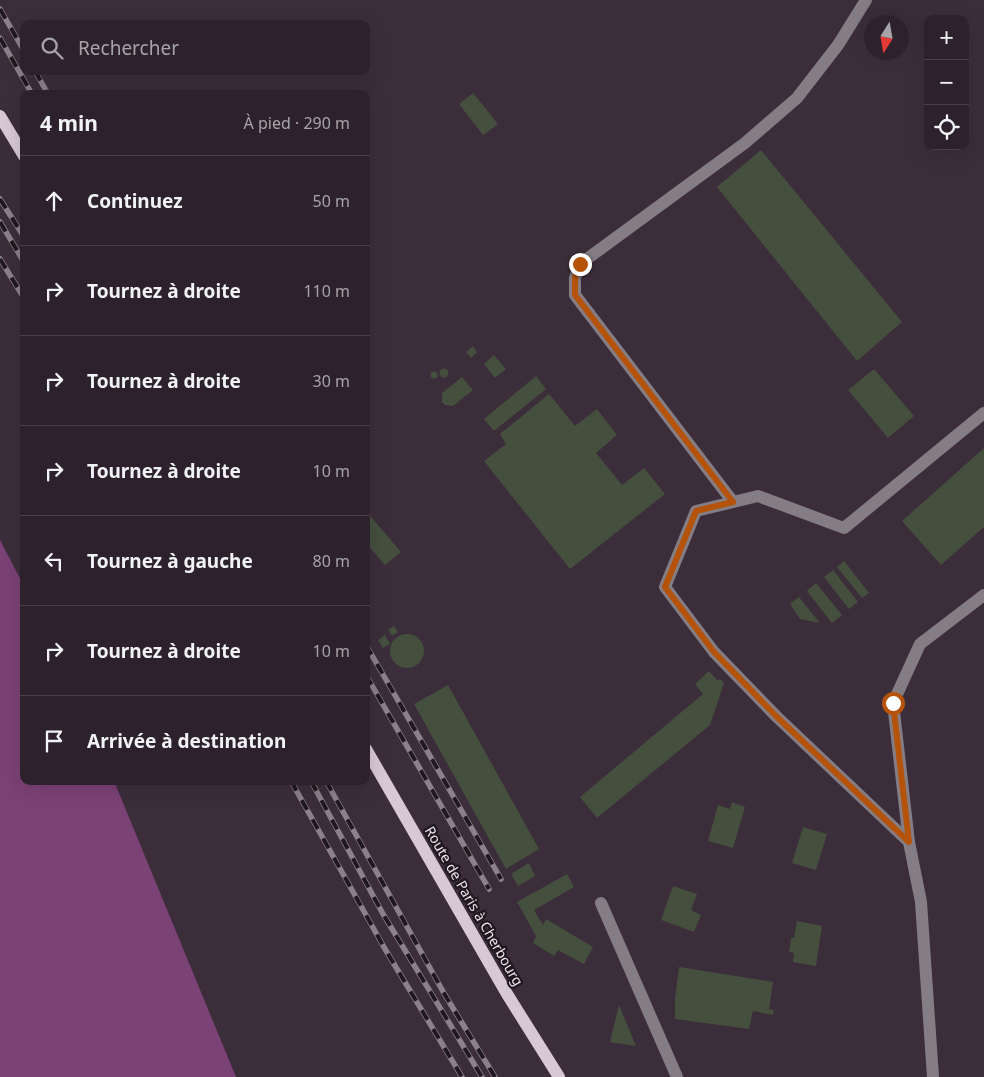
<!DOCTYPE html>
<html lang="fr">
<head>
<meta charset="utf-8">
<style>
	:root { --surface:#2d222c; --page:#352a34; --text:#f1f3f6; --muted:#a7a4a9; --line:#483f48 }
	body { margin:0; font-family:"Noto Sans",sans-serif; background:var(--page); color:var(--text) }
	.controls { position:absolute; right:15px; top:15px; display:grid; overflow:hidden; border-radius:10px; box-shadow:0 5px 20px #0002 }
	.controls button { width:45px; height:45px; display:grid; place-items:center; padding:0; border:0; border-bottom:1px solid var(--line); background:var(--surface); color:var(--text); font:25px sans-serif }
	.compass { position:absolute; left:864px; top:15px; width:45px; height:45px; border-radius:50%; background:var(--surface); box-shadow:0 5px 20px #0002; rotate:191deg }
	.stop { position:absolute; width:15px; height:15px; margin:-11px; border:4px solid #b45309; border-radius:50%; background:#fff }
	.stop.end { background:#b45309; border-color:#fff; box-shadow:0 1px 5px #0008 }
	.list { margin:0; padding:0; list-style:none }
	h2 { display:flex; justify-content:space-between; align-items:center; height:65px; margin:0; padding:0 20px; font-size:21px }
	h2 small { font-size:16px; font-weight:400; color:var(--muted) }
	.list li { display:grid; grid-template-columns:32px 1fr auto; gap:15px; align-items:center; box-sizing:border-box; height:90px; padding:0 20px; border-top:1px solid var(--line) }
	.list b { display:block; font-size:19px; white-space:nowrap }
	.list em { font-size:16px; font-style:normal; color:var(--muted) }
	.icon { flex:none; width:28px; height:28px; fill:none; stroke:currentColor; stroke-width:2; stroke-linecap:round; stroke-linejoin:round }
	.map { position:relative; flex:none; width:984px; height:1077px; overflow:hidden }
	.search { position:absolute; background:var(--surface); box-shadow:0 5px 20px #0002; left:20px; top:20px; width:350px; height:55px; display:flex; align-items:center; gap:12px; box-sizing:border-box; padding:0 18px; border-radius:10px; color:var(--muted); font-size:19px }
	.panel { position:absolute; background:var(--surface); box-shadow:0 5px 20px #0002; left:20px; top:90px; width:350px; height:695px; border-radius:10px }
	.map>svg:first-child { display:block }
	.water { fill:#7b4275 }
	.building { fill:#454f3e }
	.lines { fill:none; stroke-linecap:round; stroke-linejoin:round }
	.minor { stroke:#857d84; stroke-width:12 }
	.major { stroke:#d8c7d5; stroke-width:12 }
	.rail-casing { stroke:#8c808a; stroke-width:5.5 }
	.rail { stroke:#1f181e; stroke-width:4; stroke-dasharray:11; stroke-linecap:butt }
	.route { stroke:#b45309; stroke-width:6 }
	.labels { text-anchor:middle; stroke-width:4.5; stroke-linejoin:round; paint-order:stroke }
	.street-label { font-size:14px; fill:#eee4ec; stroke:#1f181e }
</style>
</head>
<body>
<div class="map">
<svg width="984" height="1077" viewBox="0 0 984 1077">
	<rect width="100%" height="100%" fill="#3c2d3a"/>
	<path class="water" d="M0,540l24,46v195h90l122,296h-236z"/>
	<path class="building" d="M473,93l25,31 -15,11 -24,-31z
		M761,150l141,172 -45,39 -140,-174z
		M473,346l4,6 -6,6 -5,-6z
		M494,355l12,14 -11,9 -11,-14z
		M439.5 373a4.5 4.5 0 1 1 9 0a4.5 4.5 0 1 1-9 0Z
		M874,369l40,47 -26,22 -40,-48z
		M430.5 375a3.5 3.5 0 1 1 7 0a3.5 3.5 0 1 1-7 0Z
		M536,376l10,13 -52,42 -10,-12z
		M462,377l11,13 -20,16 -8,-1 -3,-3v-9z
		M549,394l26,32 22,-17 20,26 -21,18 26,32 22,-17 21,26 -95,75 -86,-108 22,-17 -6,-10z
		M984,448v79l-43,38 -39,-44z
		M366,511l35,41 -16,13 -19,-22z
		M844,561l25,32 -7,5 -25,-31z
		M833,570l25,32 -9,7 -25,-32z
		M816,583l26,32 -10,8 -25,-32z
		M799,597l21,26 -20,-4 -10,-15z
		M394,626l4,6 -6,4 -4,-6z
		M390 651a17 17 0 1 1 34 0a17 17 0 1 1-34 0Z
		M385,635l5,9 -7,4 -5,-8z
		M709,671l9,10 2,-2 4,4 -14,42 -113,93 -17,-21 123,-103 -8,-10z
		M448,685l91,164 -33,20 -92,-165z
		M732,802l13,5 -12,41 -25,-7 10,-36 12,4z
		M803,827l24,7 -11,36 -24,-7z
		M529,863l6,13 -17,10 -7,-12z
		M567,874l7,13 -40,23 9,15 3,-6 47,28 -9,17 -26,-14 -4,6 -21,-13 3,-7 -19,-34z
		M673,886l24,8 -6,16 10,5 -7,17 -33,-12z
		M797,921l25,5 -6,40 -23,-4 1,-9 -5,-1 2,-14h3z
		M679,967l94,15 -4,27 5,1 -1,5 -20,-4 -4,18 -74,-10v-20z
		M619,1005l17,41 -26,-4z"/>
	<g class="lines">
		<path class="minor" d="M733,502l-158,-207v-17l5,-14 165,-121 52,-45 41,-53 28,-45
			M909,842l-16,-139 27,-59 64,-49
			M601,903l76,174
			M933,1077l-12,-175 -12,-60 -132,-125 -63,-65 -49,-65 31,-76 62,-15 86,32 140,-115"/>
		<path class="major" d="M0,116l24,40
			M366,749l141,245 52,83"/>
		<defs>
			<path id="rail" d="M0,9l24,42
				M0,38l32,56
				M35,71l13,23
				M0,199l24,38
				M0,222l24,40
				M0,259l24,39
				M366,645l135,234
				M366,675l123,214
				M291,781l94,168 77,128
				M311,781l72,133 99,163
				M326,781l119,214 50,82"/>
		</defs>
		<use href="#rail" class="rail-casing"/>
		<use href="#rail" class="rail"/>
	</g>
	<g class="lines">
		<path class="route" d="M580,264l-5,14v17l158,207 -37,9 -31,76 49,65 63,65 132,125 -16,-139"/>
	</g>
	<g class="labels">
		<g class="street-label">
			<text transform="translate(474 906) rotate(60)" y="5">Route de Paris à Cherbourg</text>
		</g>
	</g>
</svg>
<div class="controls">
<button>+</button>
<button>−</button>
<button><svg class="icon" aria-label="locate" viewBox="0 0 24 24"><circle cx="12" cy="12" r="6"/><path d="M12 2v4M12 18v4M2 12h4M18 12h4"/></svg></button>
</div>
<svg class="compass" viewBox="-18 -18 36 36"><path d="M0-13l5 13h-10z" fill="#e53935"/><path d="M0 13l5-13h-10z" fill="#a7a4a9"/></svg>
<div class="stop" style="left:893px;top:703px"></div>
<div class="stop end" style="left:580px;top:264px"></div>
<div class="search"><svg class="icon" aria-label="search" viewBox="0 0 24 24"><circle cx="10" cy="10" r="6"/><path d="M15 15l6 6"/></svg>Rechercher</div>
<section class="panel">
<h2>4 min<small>À pied · 290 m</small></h2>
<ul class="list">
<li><svg class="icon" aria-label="ahead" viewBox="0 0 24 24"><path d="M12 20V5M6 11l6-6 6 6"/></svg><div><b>Continuez</b></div><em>50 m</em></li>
<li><svg class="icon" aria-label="right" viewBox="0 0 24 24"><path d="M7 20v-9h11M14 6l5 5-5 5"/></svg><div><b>Tournez à droite</b></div><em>110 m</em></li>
<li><svg class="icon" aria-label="right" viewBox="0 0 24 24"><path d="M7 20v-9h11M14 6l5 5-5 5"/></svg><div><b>Tournez à droite</b></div><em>30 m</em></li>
<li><svg class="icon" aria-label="right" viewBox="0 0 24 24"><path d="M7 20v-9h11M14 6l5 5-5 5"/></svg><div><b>Tournez à droite</b></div><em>10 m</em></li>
<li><svg class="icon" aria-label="left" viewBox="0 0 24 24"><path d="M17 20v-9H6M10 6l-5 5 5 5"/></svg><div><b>Tournez à gauche</b></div><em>80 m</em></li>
<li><svg class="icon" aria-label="right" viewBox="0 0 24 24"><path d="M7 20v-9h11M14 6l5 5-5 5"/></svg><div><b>Tournez à droite</b></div><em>10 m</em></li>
<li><svg class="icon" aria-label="arrive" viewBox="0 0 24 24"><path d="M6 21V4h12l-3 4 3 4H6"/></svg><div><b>Arrivée à destination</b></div></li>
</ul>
</section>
</div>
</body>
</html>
